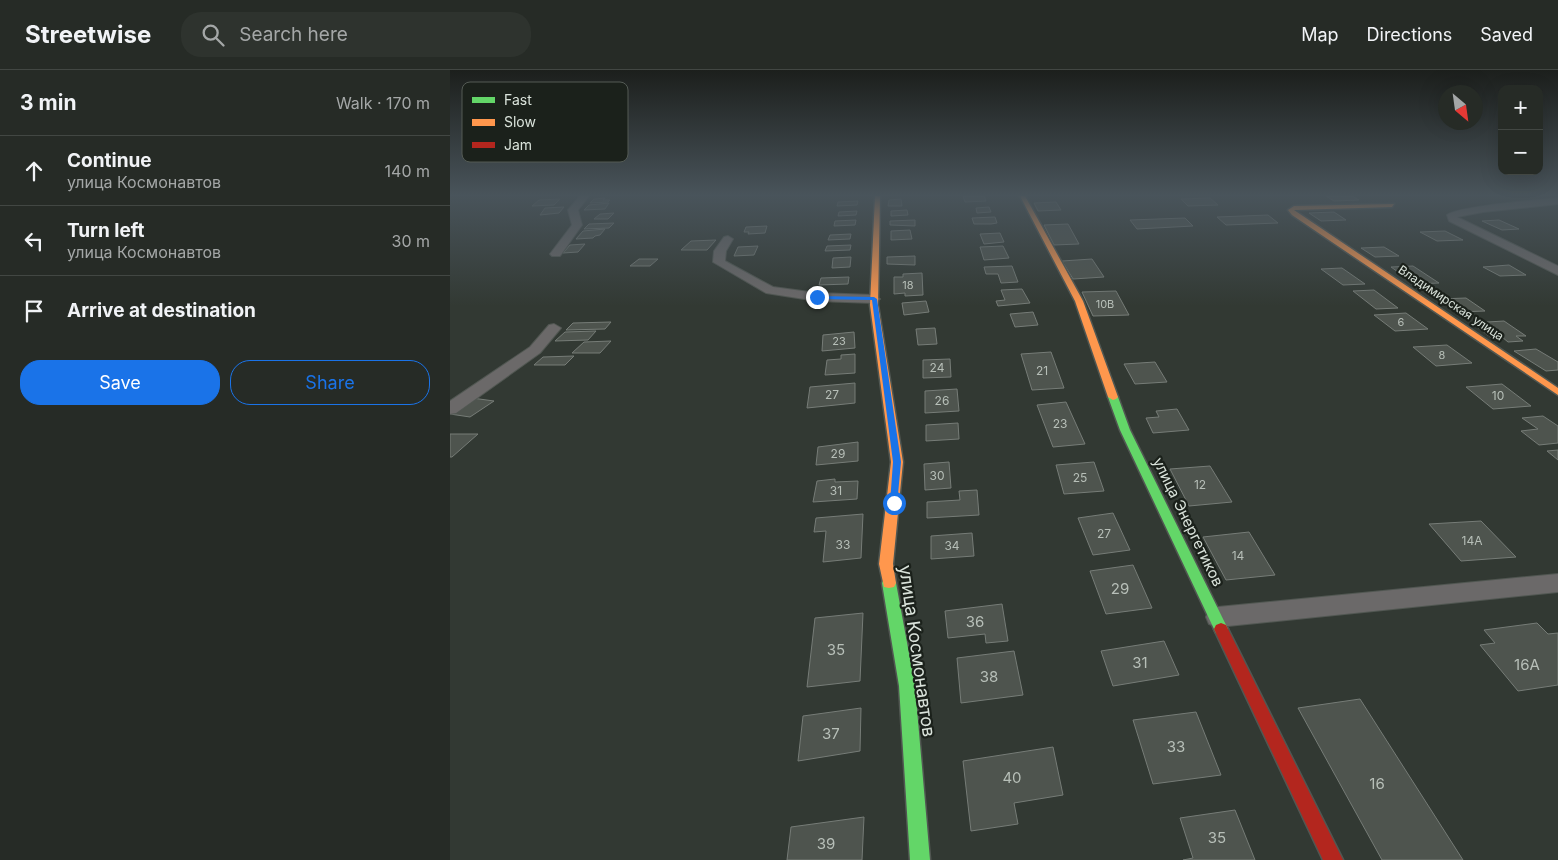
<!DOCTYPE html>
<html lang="en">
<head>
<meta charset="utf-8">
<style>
	:root { --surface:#262b26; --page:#2e332e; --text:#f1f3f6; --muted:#a4a7a7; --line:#424743; --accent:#1a73e8 }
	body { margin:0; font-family:Inter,sans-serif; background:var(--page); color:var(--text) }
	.controls { position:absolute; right:15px; top:15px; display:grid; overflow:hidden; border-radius:10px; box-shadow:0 5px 20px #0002 }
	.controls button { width:45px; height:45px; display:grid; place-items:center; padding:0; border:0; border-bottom:1px solid var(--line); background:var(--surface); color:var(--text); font:25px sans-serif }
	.compass { position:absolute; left:988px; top:15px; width:45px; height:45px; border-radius:50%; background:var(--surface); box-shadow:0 5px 20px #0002; rotate:151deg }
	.stop { position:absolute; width:15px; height:15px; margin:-11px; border:4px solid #1a73e8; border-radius:50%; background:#fff }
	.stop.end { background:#1a73e8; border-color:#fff; box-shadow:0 1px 5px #0008 }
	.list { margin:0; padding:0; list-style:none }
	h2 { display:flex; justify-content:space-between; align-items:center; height:65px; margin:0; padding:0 20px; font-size:21px }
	h2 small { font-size:16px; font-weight:400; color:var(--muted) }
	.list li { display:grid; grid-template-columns:32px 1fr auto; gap:15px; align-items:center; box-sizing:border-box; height:70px; padding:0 20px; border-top:1px solid var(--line) }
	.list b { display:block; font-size:19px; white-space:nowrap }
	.list p { margin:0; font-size:16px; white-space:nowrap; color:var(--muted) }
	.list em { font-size:16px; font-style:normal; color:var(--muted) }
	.actions { display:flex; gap:10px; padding:15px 20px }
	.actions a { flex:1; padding:11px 0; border:1px solid var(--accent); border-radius:20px; text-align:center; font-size:18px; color:var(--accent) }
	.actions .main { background:var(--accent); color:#fff }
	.icon { flex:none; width:28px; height:28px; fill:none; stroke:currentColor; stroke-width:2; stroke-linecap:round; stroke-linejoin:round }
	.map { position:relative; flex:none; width:1108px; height:790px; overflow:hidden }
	header { display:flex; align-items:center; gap:30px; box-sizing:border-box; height:70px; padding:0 25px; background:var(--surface); border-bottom:1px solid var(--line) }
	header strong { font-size:24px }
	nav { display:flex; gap:28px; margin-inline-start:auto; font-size:18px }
	.search { width:350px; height:45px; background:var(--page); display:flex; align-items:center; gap:12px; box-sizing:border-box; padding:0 18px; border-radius:20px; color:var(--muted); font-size:19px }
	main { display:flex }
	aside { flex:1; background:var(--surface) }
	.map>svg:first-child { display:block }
	.building { fill:#4e544e; stroke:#767c77 }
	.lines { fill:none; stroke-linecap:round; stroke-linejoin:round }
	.street-casing { stroke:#515752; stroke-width:2 }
	.fast-casing { stroke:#515752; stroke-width:3 }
	.slow-casing { stroke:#515752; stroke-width:3 }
	.jam-casing { stroke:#515752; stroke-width:3 }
	.street { fill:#6b6969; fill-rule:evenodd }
	.fast { fill:#63d668; fill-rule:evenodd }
	.slow { fill:#ff974d; fill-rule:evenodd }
	.jam { fill:#b3261e; fill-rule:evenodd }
	.route { fill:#1a73e8 }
	.labels { text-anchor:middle; stroke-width:4.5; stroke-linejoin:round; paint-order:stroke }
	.far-number-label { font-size:11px; fill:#b7bfb8 }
	.far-street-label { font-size:12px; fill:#dae3db; stroke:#1b211b }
	.number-label { font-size:12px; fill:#b7bfb8 }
	.street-label { font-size:15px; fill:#dae3db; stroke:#1b211b }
	.near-number-label { font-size:15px; fill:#b7bfb8 }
	.near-street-label { font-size:18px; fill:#dae3db; stroke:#1b211b }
	.key { fill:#1b211b; stroke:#545b55; stroke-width:1 }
	.key-label { font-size:14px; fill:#dae3db }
</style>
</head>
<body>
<header>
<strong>Streetwise</strong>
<div class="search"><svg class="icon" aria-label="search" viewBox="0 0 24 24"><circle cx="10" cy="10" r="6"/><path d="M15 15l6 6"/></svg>Search here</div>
<nav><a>Map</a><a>Directions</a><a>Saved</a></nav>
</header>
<main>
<aside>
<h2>3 min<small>Walk · 170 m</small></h2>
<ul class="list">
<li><svg class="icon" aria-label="ahead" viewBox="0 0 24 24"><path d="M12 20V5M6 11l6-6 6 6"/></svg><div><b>Continue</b><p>улица Космонавтов</p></div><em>140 m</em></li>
<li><svg class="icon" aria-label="left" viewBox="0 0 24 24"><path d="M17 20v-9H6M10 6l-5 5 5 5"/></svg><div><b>Turn left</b><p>улица Космонавтов</p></div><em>30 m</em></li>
<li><svg class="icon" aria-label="arrive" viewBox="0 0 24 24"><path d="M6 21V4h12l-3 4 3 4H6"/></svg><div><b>Arrive at destination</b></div></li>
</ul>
<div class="actions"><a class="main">Save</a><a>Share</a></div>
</aside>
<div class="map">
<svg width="1108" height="790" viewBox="0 0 1108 790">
	<rect width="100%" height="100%" fill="#323933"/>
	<path class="building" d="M513,126h21l2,5 -21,1z
		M876,126h26l7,4 -25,1z
		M155,128l-2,2h7l-2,2 -18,1 4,-4z
		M760,128l8,7 -30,1 -7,-7z
		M110,129l-6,6 -22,1 7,-6z
		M451,129l1,7h-14l1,-6z
		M408,131l-1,4 -20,1 1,-4z
		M606,132l5,8 -23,1 -4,-8z
		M159,133l-4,6 -21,1 5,-5z
		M114,137l-5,6 -19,2 5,-7z
		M539,137l2,5 -14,1 -1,-5z
		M457,140l1,5 -17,1v-5z
		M407,141l-1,4 -18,1 1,-4z
		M884,142l12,8 -25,1 -12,-8z
		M164,143l-6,6h-14l6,-5z
		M818,145l10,8 -52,2 -9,-8z
		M545,147l2,6 -6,1h-17l-2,-6z
		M735,148l8,8 -56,3 -7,-9z
		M406,150l-1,5 -21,1 1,-5z
		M465,150v6l-25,-1v-4z
		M1049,150l20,9 -17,1 -20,-9z
		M164,153l-5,5 -25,1 5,-5z
		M618,154l11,20 -25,1 -10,-20z
		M317,156l-2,7 -17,1 1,-2h-5l2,-5z
		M155,159l-5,6 -5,1 -2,2 -17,1 7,-8z
		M460,160l2,9 -21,1v-9z
		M995,161l18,9 -26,1 -17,-9z
		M550,163l4,9 -20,2 -4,-10z
		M401,164l-1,5 -22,1 2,-5z
		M266,170l-9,10h-26l10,-9z
		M135,174l-7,8 -15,1 7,-8z
		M401,175l-1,5 -25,1 2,-5z
		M308,176l-4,9 -20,1 4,-9z
		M553,176l6,12 -25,2 -4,-13z
		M934,177l15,9 -24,1 -14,-9z
		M465,186v9l-28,-1v-7z
		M401,187l-1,10 -18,1 1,-10z
		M189,189h19l-8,7h-20z
		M642,189l12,18 -31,2 -11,-18z
		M1059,195l17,10 -26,1 -17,-9z
		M562,196l6,16 -17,1 -3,-9h-12l-2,-7z
		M963,196l26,17 -24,1 -24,-17z
		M892,198l23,16 -22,1 -22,-16z
		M472,203l1,22 -18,1v-3l-11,1v-17h9v-3z
		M399,207l-1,7 -29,1 2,-7z
		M572,219l8,14 -32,3 -2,-5 9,-1 -4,-10z
		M924,220l24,18 -22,1 -23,-18z
		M666,221l13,24 -36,1 -11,-24z
		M1016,228l19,13 -27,1 -19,-13z
		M476,231l3,11 -25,3 -2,-12z
		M583,242l5,13 -23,2 -5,-13z
		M956,243l22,16 -33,2 -21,-16z
		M1054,251l22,15h-10l7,5 -15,1 -6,-5 -10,1 -21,-15z
		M161,252l-6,7 -39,1 7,-7z
		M485,258l2,16 -19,1 -2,-16z
		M146,261l-8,9 -33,1 10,-9z
		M404,262l1,16 -33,3 1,-16z
		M161,271l-11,12h-28l12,-11z
		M997,275l25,18 -36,3 -23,-19z
		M1086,279l22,13v8l-12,1 -32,-20z
		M601,282l13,36 -32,2 -11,-36z
		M405,284v19l-30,2 2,-15 14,-1v-4z
		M124,286l-9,9h-31l9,-8z
		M500,289l1,18 -28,1v-18z
		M705,292l12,20 -32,2 -11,-20z
		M405,313v20l-48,5 3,-21z
		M1052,314l29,22 -38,3 -27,-22z
		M507,319l2,22 -34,2v-22z
		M22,328l22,3 -24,16 -20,-3v-2z
		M616,332l19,42 -32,3 -16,-42z
		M727,339l12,21 -36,3 -7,-15 13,-1 -3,-6z
		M1093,346l15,10v17l-19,2 -18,-14 17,-2 -16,-11z
		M508,353l1,16 -33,2v-16z
		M0,364h28l-26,23h-2z
		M408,372v19l-42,4 2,-18z
		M1108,380v10l-11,-9z
		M499,392l2,26 -26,2 -1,-26z
		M644,392l10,29 -40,3 -8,-29z
		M760,396l22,36 -43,4 -19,-37z
		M385,409v3l23,-1 -1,18 -44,3 4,-21z
		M527,420l2,25 -52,3v-16l33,-2 -1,-9z
		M663,443l17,37 -37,5 -15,-37z
		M413,444l-2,44 -38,4 3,-31 -12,1 2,-14z
		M1031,451l35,36 -55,4 -32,-37z
		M799,462l26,43 -49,5 -23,-43z
		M522,463l2,23 -43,3v-23z
		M683,495l19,43 -46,6 -16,-43z
		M552,534l6,37 -22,2 -1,-9 -37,4 -3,-27z
		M413,543l-3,68 -53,6 8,-69z
		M1087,553l11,11 10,-1v52l-40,6 -38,-46 15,-2 -11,-13z
		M714,571l15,34 -66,11 -12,-35z
		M564,581l9,44 -62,8 -4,-45z
		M910,629l103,161h-81l-84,-152z
		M411,638l-1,43 -62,10 5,-45z
		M746,642l25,63 -68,9 -20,-64z
		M603,677l10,48 -49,8 4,21 -47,7 -8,-70z
		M785,740l20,50h-72l10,-2 -13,-40z
		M414,747l-2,43h-75l4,-33z"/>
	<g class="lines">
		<defs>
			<path id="street" d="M130,126h9l-11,14 4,15 -22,31h-8l-2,-2 22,-29 -4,-15z
				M1108,128v6l-75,8 -26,5 101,49v9l-109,-54 -2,-6c11,-9 92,-15 111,-17z
				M278,166l5,3 -7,12 -1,10 48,26 44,6 57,2 6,4 -6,4 -57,-2 -51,-8 -53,-31 1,-11 10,-14z
				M104,254l7,4 -21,25 -84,60 -6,1v-13l80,-54 19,-22z
				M1108,504v18l-340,35 -9,-3 -3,-7 3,-7 9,-3z"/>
			<path id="fast" d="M663,324l5,3 12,33 98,199 -2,4 -5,2 -5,-2 -2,-4 -94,-199 -12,-33z
				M439,508l5,1 2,4 19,103 15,174h-20l-11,-174 -17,-103 2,-4z"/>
			<path id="slow" d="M425,126h5l-2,109 25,157 -10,102 3,19 -2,4 -5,1 -5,-1 -5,-23 12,-102 -21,-157z
				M570,126h5l58,105 35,96 -2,2 -3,1 -5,-3 -33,-96z
				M944,134l-2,3 -98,3 264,178v7l-266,-180 -4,-5 6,-4z"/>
			<path id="jam" d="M771,553l5,2 117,235h-20l-109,-231 2,-4z"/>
		</defs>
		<use href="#street" class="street-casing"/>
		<use href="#fast" class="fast-casing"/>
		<use href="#slow" class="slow-casing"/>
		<use href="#jam" class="jam-casing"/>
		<use href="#street" class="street"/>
		<use href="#fast" class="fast"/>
		<use href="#slow" class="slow"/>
		<use href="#jam" class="jam"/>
	</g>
	<linearGradient id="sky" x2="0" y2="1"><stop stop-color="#1c1f1c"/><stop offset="0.53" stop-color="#49545b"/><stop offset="1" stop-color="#49545b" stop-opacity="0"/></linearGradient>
	<rect width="1108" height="236" fill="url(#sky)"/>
	<path class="route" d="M365,226l59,1 3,2 24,163 -4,43h-6l-1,-2 3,-41 -21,-162 -55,-1z"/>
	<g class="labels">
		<g class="far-number-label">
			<text x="458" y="219">18</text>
			<text x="655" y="238">10В</text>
			<text x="951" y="256">6</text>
			<text x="389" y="275">23</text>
			<text x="992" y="289">8</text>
		</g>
		<g class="far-street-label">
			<text transform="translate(1001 233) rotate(34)" y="4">Владимирская улица</text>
		</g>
		<g class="number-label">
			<text x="487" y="302">24</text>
			<text x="592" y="305">21</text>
			<text x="382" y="329">27</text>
			<text x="1048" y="330">10</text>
			<text x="492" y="335">26</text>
			<text x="610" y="358">23</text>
			<text x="388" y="388">29</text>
			<text x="487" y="410">30</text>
			<text x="630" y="412">25</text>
			<text x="750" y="419">12</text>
			<text x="386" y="425">31</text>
			<text x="654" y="468">27</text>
			<text x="1022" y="475">14А</text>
			<text x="393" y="479">33</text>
			<text x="502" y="480">34</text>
			<text x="788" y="490">14</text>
		</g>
		<g class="street-label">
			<text transform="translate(738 452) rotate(64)" y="5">улица Энергетиков</text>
		</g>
		<g class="near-number-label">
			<text x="670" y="524">29</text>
			<text x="525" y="557">36</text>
			<text x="386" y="585">35</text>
			<text x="690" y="598">31</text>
			<text x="1077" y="600">16А</text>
			<text x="539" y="612">38</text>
			<text x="381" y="669">37</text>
			<text x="726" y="682">33</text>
			<text x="562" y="713">40</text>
			<text x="927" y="719">16</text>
			<text x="767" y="773">35</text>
			<text x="376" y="779">39</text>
		</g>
		<g class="near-street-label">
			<text transform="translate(467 581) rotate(82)" y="6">улица Космонавтов</text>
		</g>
	</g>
	<rect x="12" y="12" width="166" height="80" rx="8" class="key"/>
	<rect x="22" y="27" width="23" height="6" fill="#63d668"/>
	<rect x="22" y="49" width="23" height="7" fill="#ff974d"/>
	<rect x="22" y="72" width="23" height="6" fill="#b3261e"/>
	<g class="key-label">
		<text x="54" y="35">Fast</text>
		<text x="54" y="57">Slow</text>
		<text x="54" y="80">Jam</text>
	</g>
</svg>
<div class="controls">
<button>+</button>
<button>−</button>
</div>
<svg class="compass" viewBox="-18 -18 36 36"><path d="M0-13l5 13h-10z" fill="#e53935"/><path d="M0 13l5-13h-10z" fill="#a4a7a7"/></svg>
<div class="stop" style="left:444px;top:433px"></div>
<div class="stop end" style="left:367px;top:227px"></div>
</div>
</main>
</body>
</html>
